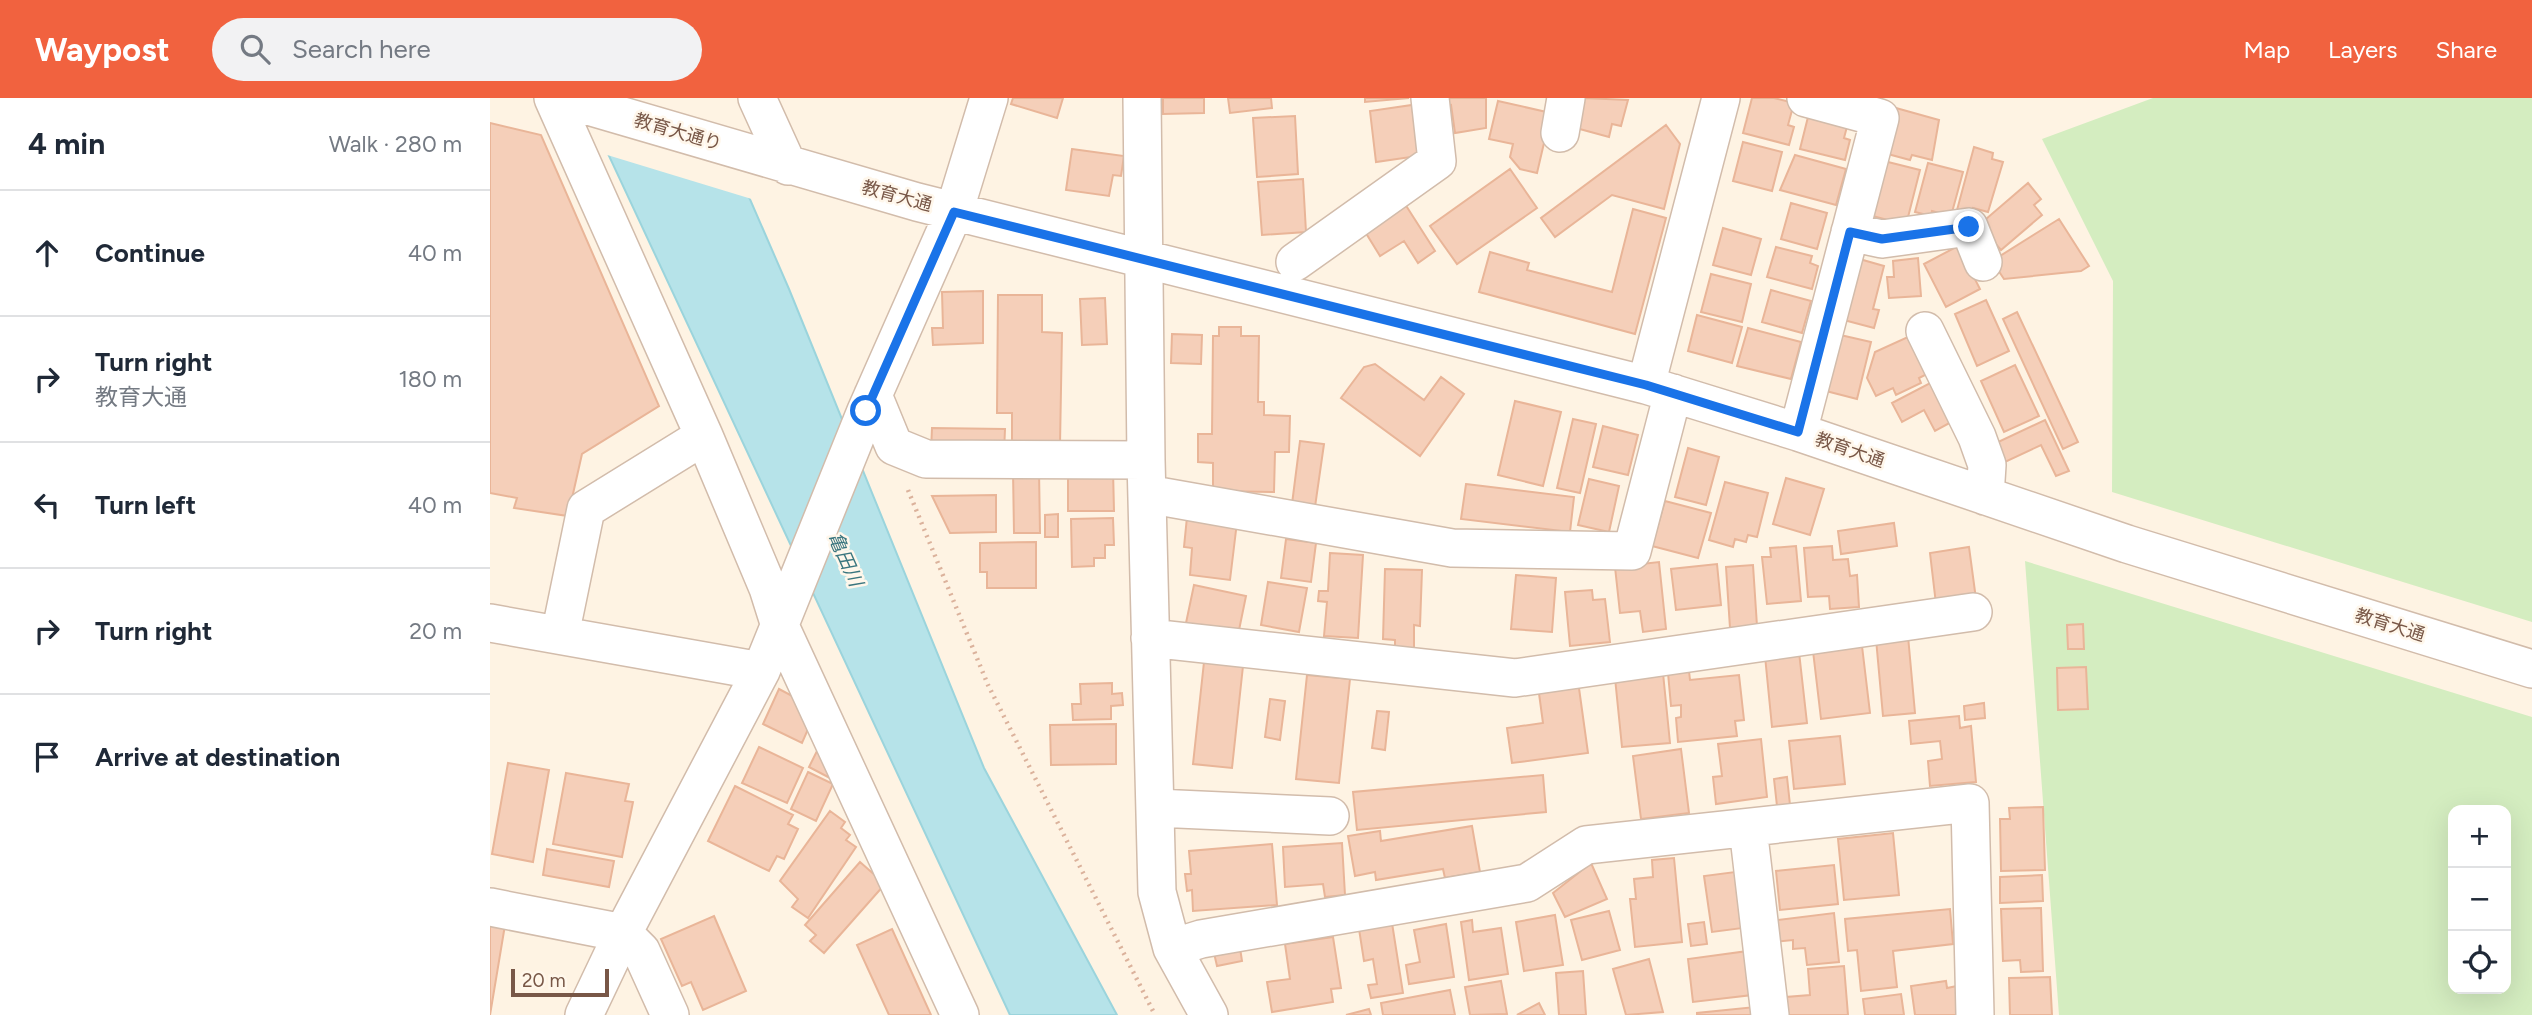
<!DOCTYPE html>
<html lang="en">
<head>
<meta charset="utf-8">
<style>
	:root { --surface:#fff; --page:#f2f2f3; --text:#1f2937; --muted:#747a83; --line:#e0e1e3; --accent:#f1623f }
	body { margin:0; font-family:Figtree,"Noto Sans JP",sans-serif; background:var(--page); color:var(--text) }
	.controls { position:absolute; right:21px; bottom:21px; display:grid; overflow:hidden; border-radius:14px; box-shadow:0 7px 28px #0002 }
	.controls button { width:63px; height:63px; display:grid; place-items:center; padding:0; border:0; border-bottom:2px solid var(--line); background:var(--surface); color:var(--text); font:35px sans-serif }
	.scale { position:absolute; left:21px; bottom:18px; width:98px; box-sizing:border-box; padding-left:7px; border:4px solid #785747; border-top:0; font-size:19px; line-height:24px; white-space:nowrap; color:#785747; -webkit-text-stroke:5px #fff7eb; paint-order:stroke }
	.stop { position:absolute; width:21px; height:21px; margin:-16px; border:5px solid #1a73e8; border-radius:50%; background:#fff }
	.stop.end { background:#1a73e8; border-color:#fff; box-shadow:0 2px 7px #0008 }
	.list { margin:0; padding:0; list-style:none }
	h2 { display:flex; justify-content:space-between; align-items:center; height:91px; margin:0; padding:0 28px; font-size:30px }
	h2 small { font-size:23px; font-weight:400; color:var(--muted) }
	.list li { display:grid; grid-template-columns:46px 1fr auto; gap:21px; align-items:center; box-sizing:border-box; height:126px; padding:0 28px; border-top:2px solid var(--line) }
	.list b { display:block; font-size:26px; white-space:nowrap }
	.list p { margin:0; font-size:23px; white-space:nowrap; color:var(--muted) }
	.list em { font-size:23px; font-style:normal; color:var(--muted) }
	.icon { flex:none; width:38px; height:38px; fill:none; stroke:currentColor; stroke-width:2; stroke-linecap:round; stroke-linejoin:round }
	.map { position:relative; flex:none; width:2042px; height:917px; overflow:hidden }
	header { display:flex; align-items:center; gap:42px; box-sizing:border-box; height:98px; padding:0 35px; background:var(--accent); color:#fff }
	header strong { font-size:33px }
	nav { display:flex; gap:38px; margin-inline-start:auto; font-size:24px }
	.search { width:490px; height:63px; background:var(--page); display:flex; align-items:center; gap:18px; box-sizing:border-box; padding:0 24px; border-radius:38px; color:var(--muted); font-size:26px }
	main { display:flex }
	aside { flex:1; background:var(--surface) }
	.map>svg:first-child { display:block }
	.grass { fill:#d4edc0; fill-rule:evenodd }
	.water { fill:#b6e3e9; stroke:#9bd4dc; stroke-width:2 }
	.pier { fill:#fef3e3 }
	.building { fill:#f5cfb9; stroke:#e9b598; stroke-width:2 }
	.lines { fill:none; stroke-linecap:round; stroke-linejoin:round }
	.minor-casing { stroke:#d2bcab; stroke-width:40 }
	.path { stroke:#dbb29c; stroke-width:4.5; stroke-dasharray:2 5; stroke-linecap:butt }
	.minor { stroke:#fff; stroke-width:37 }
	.route { stroke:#1a73e8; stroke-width:9 }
	.labels { text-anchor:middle; stroke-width:5; stroke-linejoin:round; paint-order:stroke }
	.street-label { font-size:18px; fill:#785747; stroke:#fff7eb }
	.water-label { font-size:19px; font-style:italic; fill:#3a767f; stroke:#fff7eb }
</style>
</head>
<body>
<header>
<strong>Waypost</strong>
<div class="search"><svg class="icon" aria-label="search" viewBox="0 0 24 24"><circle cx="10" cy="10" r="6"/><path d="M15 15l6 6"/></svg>Search here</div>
<nav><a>Map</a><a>Layers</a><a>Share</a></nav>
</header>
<main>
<aside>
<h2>4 min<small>Walk · 280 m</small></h2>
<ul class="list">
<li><svg class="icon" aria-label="ahead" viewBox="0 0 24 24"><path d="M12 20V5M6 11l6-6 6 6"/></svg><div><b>Continue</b></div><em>40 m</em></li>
<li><svg class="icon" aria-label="right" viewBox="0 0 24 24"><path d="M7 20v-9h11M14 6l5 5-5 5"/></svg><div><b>Turn right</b><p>教育大通</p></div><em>180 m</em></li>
<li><svg class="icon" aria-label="left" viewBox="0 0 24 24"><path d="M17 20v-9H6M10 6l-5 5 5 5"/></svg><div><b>Turn left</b></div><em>40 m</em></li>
<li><svg class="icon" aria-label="right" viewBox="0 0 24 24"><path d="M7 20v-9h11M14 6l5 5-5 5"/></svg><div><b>Turn right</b></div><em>20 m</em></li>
<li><svg class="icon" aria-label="arrive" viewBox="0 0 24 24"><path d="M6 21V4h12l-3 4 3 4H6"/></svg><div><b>Arrive at destination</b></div></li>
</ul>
</aside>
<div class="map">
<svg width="2042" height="917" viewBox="0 0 2042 917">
	<rect width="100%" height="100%" fill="#fef3e3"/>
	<path class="grass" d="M1663,0h379v524l-420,-130 1,-211 -71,-142z
		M1535,463l507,156v298h-473zM1963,712h53v179h-53z"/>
	<path class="water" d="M92,0h124l83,191 195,479 133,247h-107z"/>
	<path class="pier" d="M88,0h132l45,102 -151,-46z"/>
	<path class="building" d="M523,0h50l-6,20 -46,-14z
		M673,0h41v15l-41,1z
		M738,0h43l1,10 -42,5z
		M875,0h44l-44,4z
		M953,0h43v30l-31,5 -4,-28 -7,1z
		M1094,0l44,2 -7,26 -9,-2 -3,13 -33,-9z
		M1262,0h22l20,5 -6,22 6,2 -5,18 -46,-12z
		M1008,3l53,12 -14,60 -17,-4 -10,-12 3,-13 -24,-5z
		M922,7l6,51 -42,6 -6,-51z
		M1406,10l43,12 -7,40 -20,-5 -2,5 -26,-7z
		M1320,11l39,10 -5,19 6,2 -5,20 -45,-11z
		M805,18l3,58 -41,3 -4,-59z
		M0,25l51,12 118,271 -77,48 -14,62 -54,-8 3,-10 -27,-5z
		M1176,27l14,19 -16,65 -52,-14 -57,42 -14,-19z
		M1253,44l39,10 -10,39 -39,-10z
		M1484,49l19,6 -1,6 11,3 -15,50 -15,-4 -2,6 -14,-4z
		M582,51l52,7 -3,20 -8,-1 -4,21 -43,-6z
		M1305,57l51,14 -10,36 -56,-15z
		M1394,63l36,9 -14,55 -37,-10z
		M1438,65l35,9 -12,44 -19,-5 -1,5 -16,-4z
		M1020,71l27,39 -80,56 -27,-38z
		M813,81l3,53 -44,3 -4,-53z
		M1538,85l13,16 -7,6 8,10 -41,35 -22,-25z
		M1301,105l36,10 -10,36 -36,-10z
		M915,106l30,47 -17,12 -14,-22 -24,15 -16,-26z
		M1143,111l33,9 -31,116 -156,-42 11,-40 39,11 -2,7 85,22z
		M1569,121l30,47 -8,5 -77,8 -12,-18z
		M1233,130l38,11 -10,36 -38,-10z
		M1468,148l22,43 -34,18 -22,-43z
		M1286,149l36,9 -2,7 8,3 -6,23 -45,-12z
		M1366,160l28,8 -11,43 6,1 -5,18 -34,-9z
		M1428,160l3,38 -32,2 -2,-21h7l-1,-16z
		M1221,176l40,10 -9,38 -41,-10z
		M1281,192l40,11 -9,32 -40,-11z
		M493,193v52l-50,2 -1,-17h11l-1,-36z
		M508,197h44v37l20,1 -2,112 -48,-1v-31h-15z
		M615,200l2,46 -25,1 -2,-46z
		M1496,202l23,51 -32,15 -22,-52z
		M1527,214l61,130 -15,7 -60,-130z
		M1207,217l45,12 -10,36 -44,-12z
		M729,229h22v9h18l-1,66h6v13l26,1 -1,36h-14l-1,40 -61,-1v-28l-15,-1v-28h14l1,-98h6z
		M1258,230l53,14 -10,37 -54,-13z
		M682,236l30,1 -1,29 -30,-1z
		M1346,236l35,8 -14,57 -35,-9z
		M1420,238l17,38 -8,4 2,5 -25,12 -3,-7 -17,8 -9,-18 8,-26z
		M885,266l49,36 17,-23 23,17 -44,62 -79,-58 23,-31z
		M1525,267l24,51 -35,16 -23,-51z
		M1444,283l21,39 -20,11 -11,-21 -22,12 -10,-19z
		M1025,303l46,11 -18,74 -45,-11z
		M1083,321l23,5 -16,69 -23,-5z
		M1555,322l24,51 -13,5 -15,-31 -36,17 -9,-19z
		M1113,328l35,9 -10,40 -35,-8z
		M442,330l73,1 -1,24 -73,-1z
		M810,343l24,3 -9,63 -23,-3z
		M1198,350l31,9 -13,48 -31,-8z
		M549,372l1,63h-26l-1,-62z
		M578,372h45l1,41h-46z
		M1296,380l38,11 -14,46 -37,-11z
		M1099,381l30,7 -10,46 -31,-7z
		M1235,384l43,11 -11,44 -9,-2 -2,7 -11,-3 -2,8 -24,-7z
		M976,386l108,13 -4,35 -109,-13z
		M506,397v37l-46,1 -18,-37z
		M1175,403l46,12 -13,45 -46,-12z
		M568,416v23h-13v-22z
		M697,419l50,5 -7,58 -40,-5 2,-27 -8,-1z
		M623,420l1,27h-9v13h-11v8l-22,1 -1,-48z
		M1404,425l3,23 -56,8 -3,-23z
		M796,441l30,4 -5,39 -30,-4z
		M546,444v46h-49v-16h-7v-29z
		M1306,448l5,55 -34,3 -5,-47h9l-1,-9z
		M1342,448l1,14 15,-1 2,17 7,-1 2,32 -29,2 -1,-13 -21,1 -4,-49z
		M1479,449l7,52 -40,5 -6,-51z
		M840,455l33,2 -5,83 -34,-2 3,-34 -9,-1 1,-10h9z
		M1169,464l7,67 -23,3 -3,-21 -20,2 -5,-46z
		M1227,466l4,41 -45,5 -5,-41z
		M1263,467l4,61 -27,2 -4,-61z
		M895,471l37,1 -2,56 -6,-1v24h-19v-9l-12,-1z
		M1026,477l40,3 -4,54 -41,-3z
		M778,484l39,6 -8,44 -38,-7z
		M704,487l52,11 -8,39 -52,-12z
		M1102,492l1,10 12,-1 5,43 -40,4 -5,-54z
		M1593,526l1,25h-16l-1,-24z
		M1418,538l7,77 -32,3 -7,-77z
		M1372,548l8,67 -49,6 -8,-68z
		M1309,554l8,71 -35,4 -7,-71z
		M714,564l39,4 -11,102 -39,-4z
		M1596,569l2,42 -30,1 -1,-42z
		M1199,573l1,9 49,-5 5,45 -9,1 2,15 -59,6 -2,-24 5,-1v-12l-10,1 -3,-33z
		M1173,575l7,70 -48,4 -7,-69z
		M817,577l43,4 -11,104 -43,-4z
		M1088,583l10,72 -76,10 -5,-35 36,-5 -5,-37z
		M622,585v11l10,-1 1,12 -12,1v13l-38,1 -1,-16h9l-1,-20z
		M289,591l19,10 14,21 -10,23 -39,-19z
		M780,601l15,2 -5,39 -15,-3z
		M1494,605l1,15 -20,2 -1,-14z
		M887,613l12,1 -4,38 -13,-2z
		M1469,618l1,12 11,-2 5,56 -46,4 -2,-25 14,-2 -2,-18 -29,3 -2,-23z
		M626,626v40l-65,1 -1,-40z
		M1350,638l5,48 -51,5 -5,-48z
		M1271,641l6,58 -51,7 -3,-27 9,-1 -4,-32z
		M269,649l44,21 -16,35 -45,-20z
		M329,649l15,22 -4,9 -21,-11z
		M1191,651l8,64 -48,6 -8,-63z
		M18,665l41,7 -16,92 -41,-8z
		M318,674l25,12 -17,37 -25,-12z
		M76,675l63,11 -4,17 8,1 -11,55 -69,-13z
		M1053,677l3,37 -189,18 -4,-38z
		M1297,679l3,28 -13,1 -3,-27z
		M245,688l58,29 -5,9 10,5 -14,30 -7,-3 -8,15 -61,-30z
		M1553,709l2,63 -44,1 -1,-52h10l-1,-11z
		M340,713l15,11 -4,6 9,7 -4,5 10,7 -48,71 -16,-11 6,-8 -18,-18z
		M982,728l8,46 -35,6 -2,-9 -67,11 -1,-8 -20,4 -7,-40 32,-5 1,10z
		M1403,735l6,62 -55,5 -6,-61z
		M852,745l3,52 -20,2 -2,-13 -38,3 -2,-40z
		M782,746l5,61 -84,6 -1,-21 -5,1 -2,-17h6l-2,-23z
		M57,751l67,12 -5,26 -66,-12z
		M1184,760l8,84 -47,5 -5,-48h6l-2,-20 19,-2 -1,-17z
		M370,764l25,22 -61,69 -14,-12 6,-6 -11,-10z
		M1101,765l16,36 -42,18 -12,-24z
		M1344,767l4,39 -58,6 -4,-39z
		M1245,774l8,56 -31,4 -8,-56z
		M1552,777l1,26 -43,2v-26z
		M1551,810l2,63 -22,1 -1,-12 -17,1 -2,-52z
		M1460,811l3,35 -60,7 4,36 -36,4 -4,-41 -9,1 -3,-32z
		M1119,813l11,39 -38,10 -11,-40z
		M1344,815l5,49 -32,3 -2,-17 -12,1v-9l-20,2 -3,-21z
		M1065,817l8,50 -39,6 -8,-49z
		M224,818l32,75 -43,19 -12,-28 -9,4 -21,-47z
		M982,822l1,12 28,-4 7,46 -39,6 -8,-58z
		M1214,824l3,22 -16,2 -3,-22z
		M0,825l15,2 -15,90z
		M902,825l11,70 -32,5 -3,-13 9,-1 -4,-25 -9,2 -5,-32z
		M956,826l8,53 -45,7 -3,-19 14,-3 -6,-32z
		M402,831l39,86h-42l-32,-70z
		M843,839l8,51 -10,1 2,13 -61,10 -5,-30 23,-3 -5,-35z
		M750,850l2,13 -25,5 -3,-13z
		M1258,853l4,44 -59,7 -5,-43z
		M1159,861l14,53 -37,3 -13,-46z
		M1354,868l4,49h-60l-2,-18 24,-2 -2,-26z
		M1093,873l3,44h-27l-3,-42z
		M1560,879l2,38h-42l-1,-37z
		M1011,883l6,33 -37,1 -5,-28z
		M1456,883l1,7 10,-2 4,29h-46l-4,-29z
		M960,892l5,25h-72l-2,-12z
		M1411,896l3,21h-39l-2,-16z
		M1049,905l6,12h-28z
		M1265,909l1,8h-59v-2z
		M879,911l2,6h-25z"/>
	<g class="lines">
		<defs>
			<path id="minor" d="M63,0l151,338 64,152 12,38 180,389
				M71,0l356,104 729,183 152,47 329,112 405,125
				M267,0l31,68
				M652,0l4,362 11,432 15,56 37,67
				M1070,35l6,-35
				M1360,134l32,7 87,-12 14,35
				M805,164l142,-101 -7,-63
				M1435,233l52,106 10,28 -2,31
				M1156,287l75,-287
				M383,297l21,51 32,13 220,1
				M1308,334l82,-314 -74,-20
				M657,396l305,54 180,3 41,-158
				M0,525l271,48
				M70,537l26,-126 118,-73
				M660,540l365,40 458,-66
				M666,710l174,8
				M1258,730l22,187
				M0,809l133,26 18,18 29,64
				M682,850l29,-9 326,-56 59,-38 384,-42 5,212
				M94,917l39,-82 138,-262 105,-260 88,-199 35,-114"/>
		</defs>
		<use href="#minor" class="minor-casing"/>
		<path class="path" d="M418,392l80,195 167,330"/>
		<use href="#minor" class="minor"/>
	</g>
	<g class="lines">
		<path class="route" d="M376,313l88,-199 692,173 152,47 52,-200 32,7 87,-12"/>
	</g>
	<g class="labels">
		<g class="street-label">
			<text transform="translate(188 34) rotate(16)" y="6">教育大通り</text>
			<text transform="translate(407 98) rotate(15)" y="6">教育大通</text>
			<text transform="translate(1360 352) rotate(19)" y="6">教育大通</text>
			<text transform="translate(1900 527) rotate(17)" y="6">教育大通</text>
		</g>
		<g class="water-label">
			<text transform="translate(356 461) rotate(66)" y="7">亀田川</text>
		</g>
	</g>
</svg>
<div class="controls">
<button>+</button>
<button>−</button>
<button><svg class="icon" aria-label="locate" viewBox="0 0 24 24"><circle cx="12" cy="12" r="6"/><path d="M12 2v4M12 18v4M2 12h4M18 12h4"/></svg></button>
</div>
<div class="scale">20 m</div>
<div class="stop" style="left:376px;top:313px"></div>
<div class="stop end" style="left:1479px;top:129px"></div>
</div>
</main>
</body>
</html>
